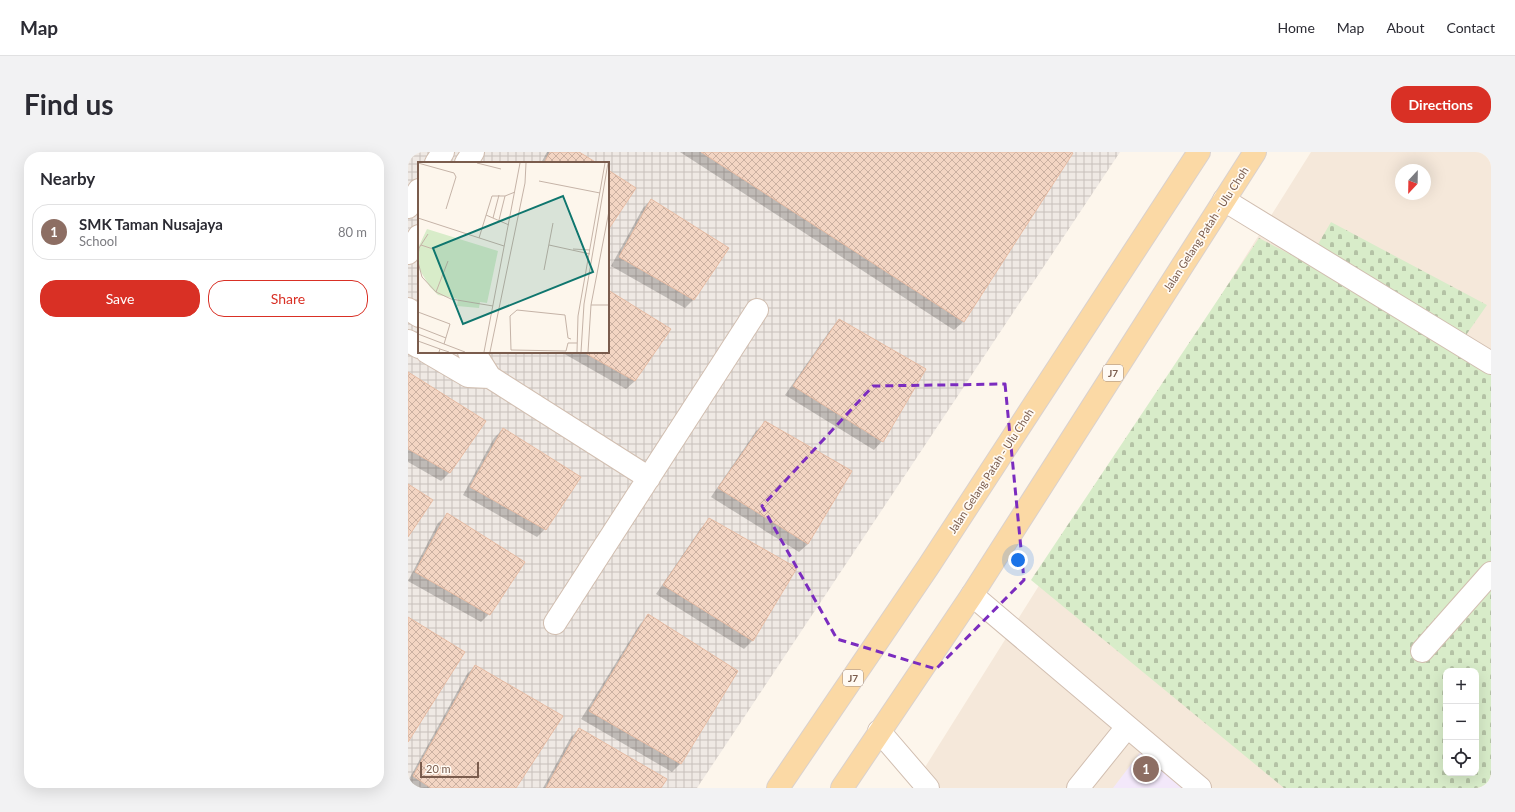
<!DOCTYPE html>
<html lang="en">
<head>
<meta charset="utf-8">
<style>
	:root { --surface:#fff; --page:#f2f2f3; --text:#2b2b33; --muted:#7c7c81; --line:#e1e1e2; --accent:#d93025 }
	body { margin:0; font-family:Lato,sans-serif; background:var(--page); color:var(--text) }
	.controls { position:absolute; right:12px; bottom:12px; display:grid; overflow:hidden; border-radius:8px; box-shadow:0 4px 16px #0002 }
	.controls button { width:36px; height:36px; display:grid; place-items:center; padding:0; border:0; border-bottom:1px solid var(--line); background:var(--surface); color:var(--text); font:20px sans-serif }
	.compass { position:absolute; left:987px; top:12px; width:36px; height:36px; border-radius:50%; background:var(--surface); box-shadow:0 4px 16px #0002; rotate:202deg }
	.scale { position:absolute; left:12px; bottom:10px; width:59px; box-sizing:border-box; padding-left:4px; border:2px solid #7a5c4d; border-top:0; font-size:11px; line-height:14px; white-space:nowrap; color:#7a5c4d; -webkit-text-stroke:3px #fffaf3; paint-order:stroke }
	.you { position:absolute; left:610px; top:408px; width:14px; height:14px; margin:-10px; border:3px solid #fff; border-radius:50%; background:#1a73e8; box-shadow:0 0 0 6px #1a73e833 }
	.badge { display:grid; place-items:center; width:26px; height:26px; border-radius:50%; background:var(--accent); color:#fff; font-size:13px; font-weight:700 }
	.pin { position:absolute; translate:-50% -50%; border:2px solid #fff; box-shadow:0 1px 4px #0006 }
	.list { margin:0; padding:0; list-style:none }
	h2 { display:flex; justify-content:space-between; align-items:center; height:52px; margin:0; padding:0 16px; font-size:17px }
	h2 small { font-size:13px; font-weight:400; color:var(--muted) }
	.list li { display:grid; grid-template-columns:26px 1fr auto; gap:12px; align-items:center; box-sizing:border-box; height:56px; margin:0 8px 8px; padding:0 8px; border:1px solid var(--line); border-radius:16px }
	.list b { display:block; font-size:15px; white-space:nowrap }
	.list p { margin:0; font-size:13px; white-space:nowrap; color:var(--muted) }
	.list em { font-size:13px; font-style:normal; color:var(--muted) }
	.actions { display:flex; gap:8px; padding:12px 16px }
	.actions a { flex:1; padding:9px 0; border:1px solid var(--accent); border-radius:16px; text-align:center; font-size:14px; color:var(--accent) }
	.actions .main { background:var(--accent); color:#fff }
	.icon { flex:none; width:22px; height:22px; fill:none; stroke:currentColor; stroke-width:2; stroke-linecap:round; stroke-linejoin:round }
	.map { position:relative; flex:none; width:1083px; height:636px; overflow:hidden; border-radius:16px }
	header { display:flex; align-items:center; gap:24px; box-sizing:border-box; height:56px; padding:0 20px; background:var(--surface); border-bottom:1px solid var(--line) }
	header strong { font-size:19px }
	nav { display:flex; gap:22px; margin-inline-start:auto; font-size:14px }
	.intro { display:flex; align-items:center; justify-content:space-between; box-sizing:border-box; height:96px; padding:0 24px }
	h1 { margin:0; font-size:28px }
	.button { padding:10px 18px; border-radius:16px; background:var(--accent); color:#fff; font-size:14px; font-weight:700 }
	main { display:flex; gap:24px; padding:0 24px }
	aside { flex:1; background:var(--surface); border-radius:16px; box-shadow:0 4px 16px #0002 }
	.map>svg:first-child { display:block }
	.residential { fill:#f5e8da; fill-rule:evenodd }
	.industrial { fill:url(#industrial-grid); fill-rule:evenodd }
	.education { fill:#f3e8fa }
	.cemetery { fill:url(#cemetery-stones); fill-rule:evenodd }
	.shadow { fill:#0003 }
	.building { fill:url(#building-cross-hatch); stroke:#e6bba3 }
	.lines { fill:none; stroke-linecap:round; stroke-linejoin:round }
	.minor-casing { stroke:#d1beb0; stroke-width:24 }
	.major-casing { stroke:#dad1cd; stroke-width:24 }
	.minor { stroke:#fff; stroke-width:22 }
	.major { stroke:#fbd9a5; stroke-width:22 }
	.marked { fill:none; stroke:#7b2cbf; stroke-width:3; stroke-dasharray:8 5; stroke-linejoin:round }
	.labels { text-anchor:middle; stroke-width:3.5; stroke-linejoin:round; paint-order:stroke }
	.shield { fill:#fffaf3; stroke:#a28b7f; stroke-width:1 }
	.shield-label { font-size:10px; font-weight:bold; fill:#7a5c4d }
	.street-label { font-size:11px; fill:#7a5c4d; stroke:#fffaf3 }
	.inset-road { fill:none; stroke:#c5b3a7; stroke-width:1 }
	.view { fill:#0f766e; fill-opacity:0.15; stroke:#0f766e; stroke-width:2 }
	.inset-edge { fill:none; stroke:#7a5c4d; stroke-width:2 }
</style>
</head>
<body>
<header>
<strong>Map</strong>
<nav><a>Home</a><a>Map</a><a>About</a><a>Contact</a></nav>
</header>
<div class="intro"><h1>Find us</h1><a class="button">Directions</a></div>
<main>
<aside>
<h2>Nearby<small></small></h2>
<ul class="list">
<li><span class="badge" style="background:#8d6e63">1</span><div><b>SMK Taman Nusajaya</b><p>School</p></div><em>80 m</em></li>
</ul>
<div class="actions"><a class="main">Save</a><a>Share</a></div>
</aside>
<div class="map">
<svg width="1083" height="636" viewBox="0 0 1083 636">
	<defs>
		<pattern id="industrial-grid" width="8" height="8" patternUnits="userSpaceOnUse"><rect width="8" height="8" fill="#efe9e4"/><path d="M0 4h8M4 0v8" fill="none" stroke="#c7c0bb"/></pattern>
		<pattern id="cemetery-stones" width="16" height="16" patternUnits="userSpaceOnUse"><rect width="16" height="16" fill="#d8ecc9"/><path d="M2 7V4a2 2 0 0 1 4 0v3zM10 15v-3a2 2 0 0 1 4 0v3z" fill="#b4c2a5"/></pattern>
		<pattern id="building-cross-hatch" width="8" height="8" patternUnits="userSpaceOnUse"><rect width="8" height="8" fill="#f3d5c3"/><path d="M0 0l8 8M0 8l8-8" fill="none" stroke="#cab0a1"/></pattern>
	</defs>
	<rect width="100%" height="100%" fill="#fdf6ec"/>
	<path class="residential" d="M903,0h180v636h-579zM993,18h24v24h-24zM1038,519h30v102h-30z"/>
	<path class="industrial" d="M0,0h712l-423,636h-289zM11,11h189v189h-189z"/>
	<path class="education" d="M734,598l44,38h-73z"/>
	<path class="cemetery" d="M923,70l156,83 -30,43 34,24v416h-207l-253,-208 228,-342 48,25zM1038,519h30v102h-30z"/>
	<path class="shadow" d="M139,0h30l18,11h-54z
		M272,0h389l2,1 -108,169 -9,8z
		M243,48l42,100 -8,8 -74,-42 32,-58z
		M200,139l61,38 -34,52 -9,8 -65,-37h47z
		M431,168l43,121 -8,9 -89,-55 46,-66z
		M0,221l42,99 -9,9 -33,-19z
		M357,271l43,121 -9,8 -88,-55 45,-66z
		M95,277l42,100 -8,8 -74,-42 31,-57z
		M39,363l42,99 -8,8 -73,-41 30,-58z
		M301,368l86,49 -43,72 -8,8 -88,-55 45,-66z
		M240,464l32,148 -8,8 -91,-53 59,-95z
		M67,514l40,122h-105l-2,-2v-5l59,-107z
		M171,577l81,59h-117l28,-51z"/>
	<path class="building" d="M142,0h29l18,11h-53z
		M293,0h370l2,1 -109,169z
		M200,18l28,18 -28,42z
		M243,47l78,49 -35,52 -75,-43z
		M200,138l63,39 -36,52 -52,-29h25z
		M431,167l87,50 -43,73 -90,-56z
		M0,220l78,49 -36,52 -42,-24z
		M357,269l87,50 -44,73 -90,-56z
		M95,276l78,49 -35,53 -76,-43z
		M0,332l25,16 -25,37z
		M39,361l78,49 -35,53 -75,-43z
		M301,366l88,50 -44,73 -90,-56z
		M240,462l90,57 -57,93 -92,-53z
		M0,465l57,35 -57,90z
		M67,513l88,51 -47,72h-85l-18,-12z
		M171,576l88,51 -6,9h-115z"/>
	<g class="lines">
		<defs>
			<path id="minor" d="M28,11l7,-11
				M58,11l7,-11
				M816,48l267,163
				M0,55l11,-17
				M0,101l11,-17
				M0,157l11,7
				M0,189l11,6
				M19,200l41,24 22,1
				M61,200l9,6 12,19 159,101
				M564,443l228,193
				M147,471l202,-313
				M1014,499l69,-78
				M471,579l49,57
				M670,636l49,-61"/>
			<path id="major" d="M370,636l150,-221 271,-415
				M434,636l130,-193 283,-443"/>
		</defs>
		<use href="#minor" class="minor-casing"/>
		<use href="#major" class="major-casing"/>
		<use href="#minor" class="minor"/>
		<use href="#major" class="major"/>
	</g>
	<path class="marked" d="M597,232l19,196 -88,89 -99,-30 -75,-133 111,-120z"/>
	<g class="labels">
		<g class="shield">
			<rect x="695" y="213" width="20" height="16" rx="3"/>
			<rect x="435" y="518" width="20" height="16" rx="3"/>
		</g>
		<g class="shield-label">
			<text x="705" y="225">J7</text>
			<text x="445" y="530">J7</text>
		</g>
		<g class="street-label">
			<text transform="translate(798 77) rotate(-57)" y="4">Jalan Gelang Patah - Ulu Choh</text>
			<text transform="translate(583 319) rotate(-57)" y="4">Jalan Gelang Patah - Ulu Choh</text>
		</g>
	</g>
	<g transform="translate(10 10)">
		<rect width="191" height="191" fill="#fdf6ec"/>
		<path d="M9,67l71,22 -11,52 -7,-1 -1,6 -22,-2 1,-7 -20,-4 -8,-8 -12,-20v-19z" fill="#d8ecc9"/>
		<path class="inset-road" d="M0,1l36,10 2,4 -10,32M59,1l24,6M121,19l61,12M68,53l23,10M0,56l86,28M75,56l6,-23M81,58l6,-24M61,76l13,-42h13l10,-4M3,83l12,4M131,83l41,9M155,87l17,1M0,94l1,-8 9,-14M0,100l4,15 14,15 15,7 42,7M126,108l9,-47M18,130l12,-31M173,143h18M0,150l32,12 -6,20M0,165l28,11M0,172l47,18M153,177l-3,-1 -3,-23 -48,-5 -7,6 1,34 55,1 2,-8h9M0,179l22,8M21,190l1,-3 9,3M66,190l36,-189M72,190l35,-169 1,-20M159,190l1,-36 27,-153M163,190l3,-48 24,-141M170,190l3,-47 18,-94"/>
		<path class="view" d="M145,34l30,76 -130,52 -30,-76z"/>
		<rect width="191" height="191" class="inset-edge"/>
	</g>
</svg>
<div class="controls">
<button>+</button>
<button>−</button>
<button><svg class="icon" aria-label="locate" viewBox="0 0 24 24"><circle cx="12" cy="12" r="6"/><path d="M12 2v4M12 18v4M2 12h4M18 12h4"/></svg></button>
</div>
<svg class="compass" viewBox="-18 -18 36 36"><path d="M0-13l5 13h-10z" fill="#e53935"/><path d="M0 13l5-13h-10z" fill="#7c7c81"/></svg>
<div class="scale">20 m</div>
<div class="you"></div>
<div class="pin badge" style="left:738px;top:617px;background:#8d6e63">1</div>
</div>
</main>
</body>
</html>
